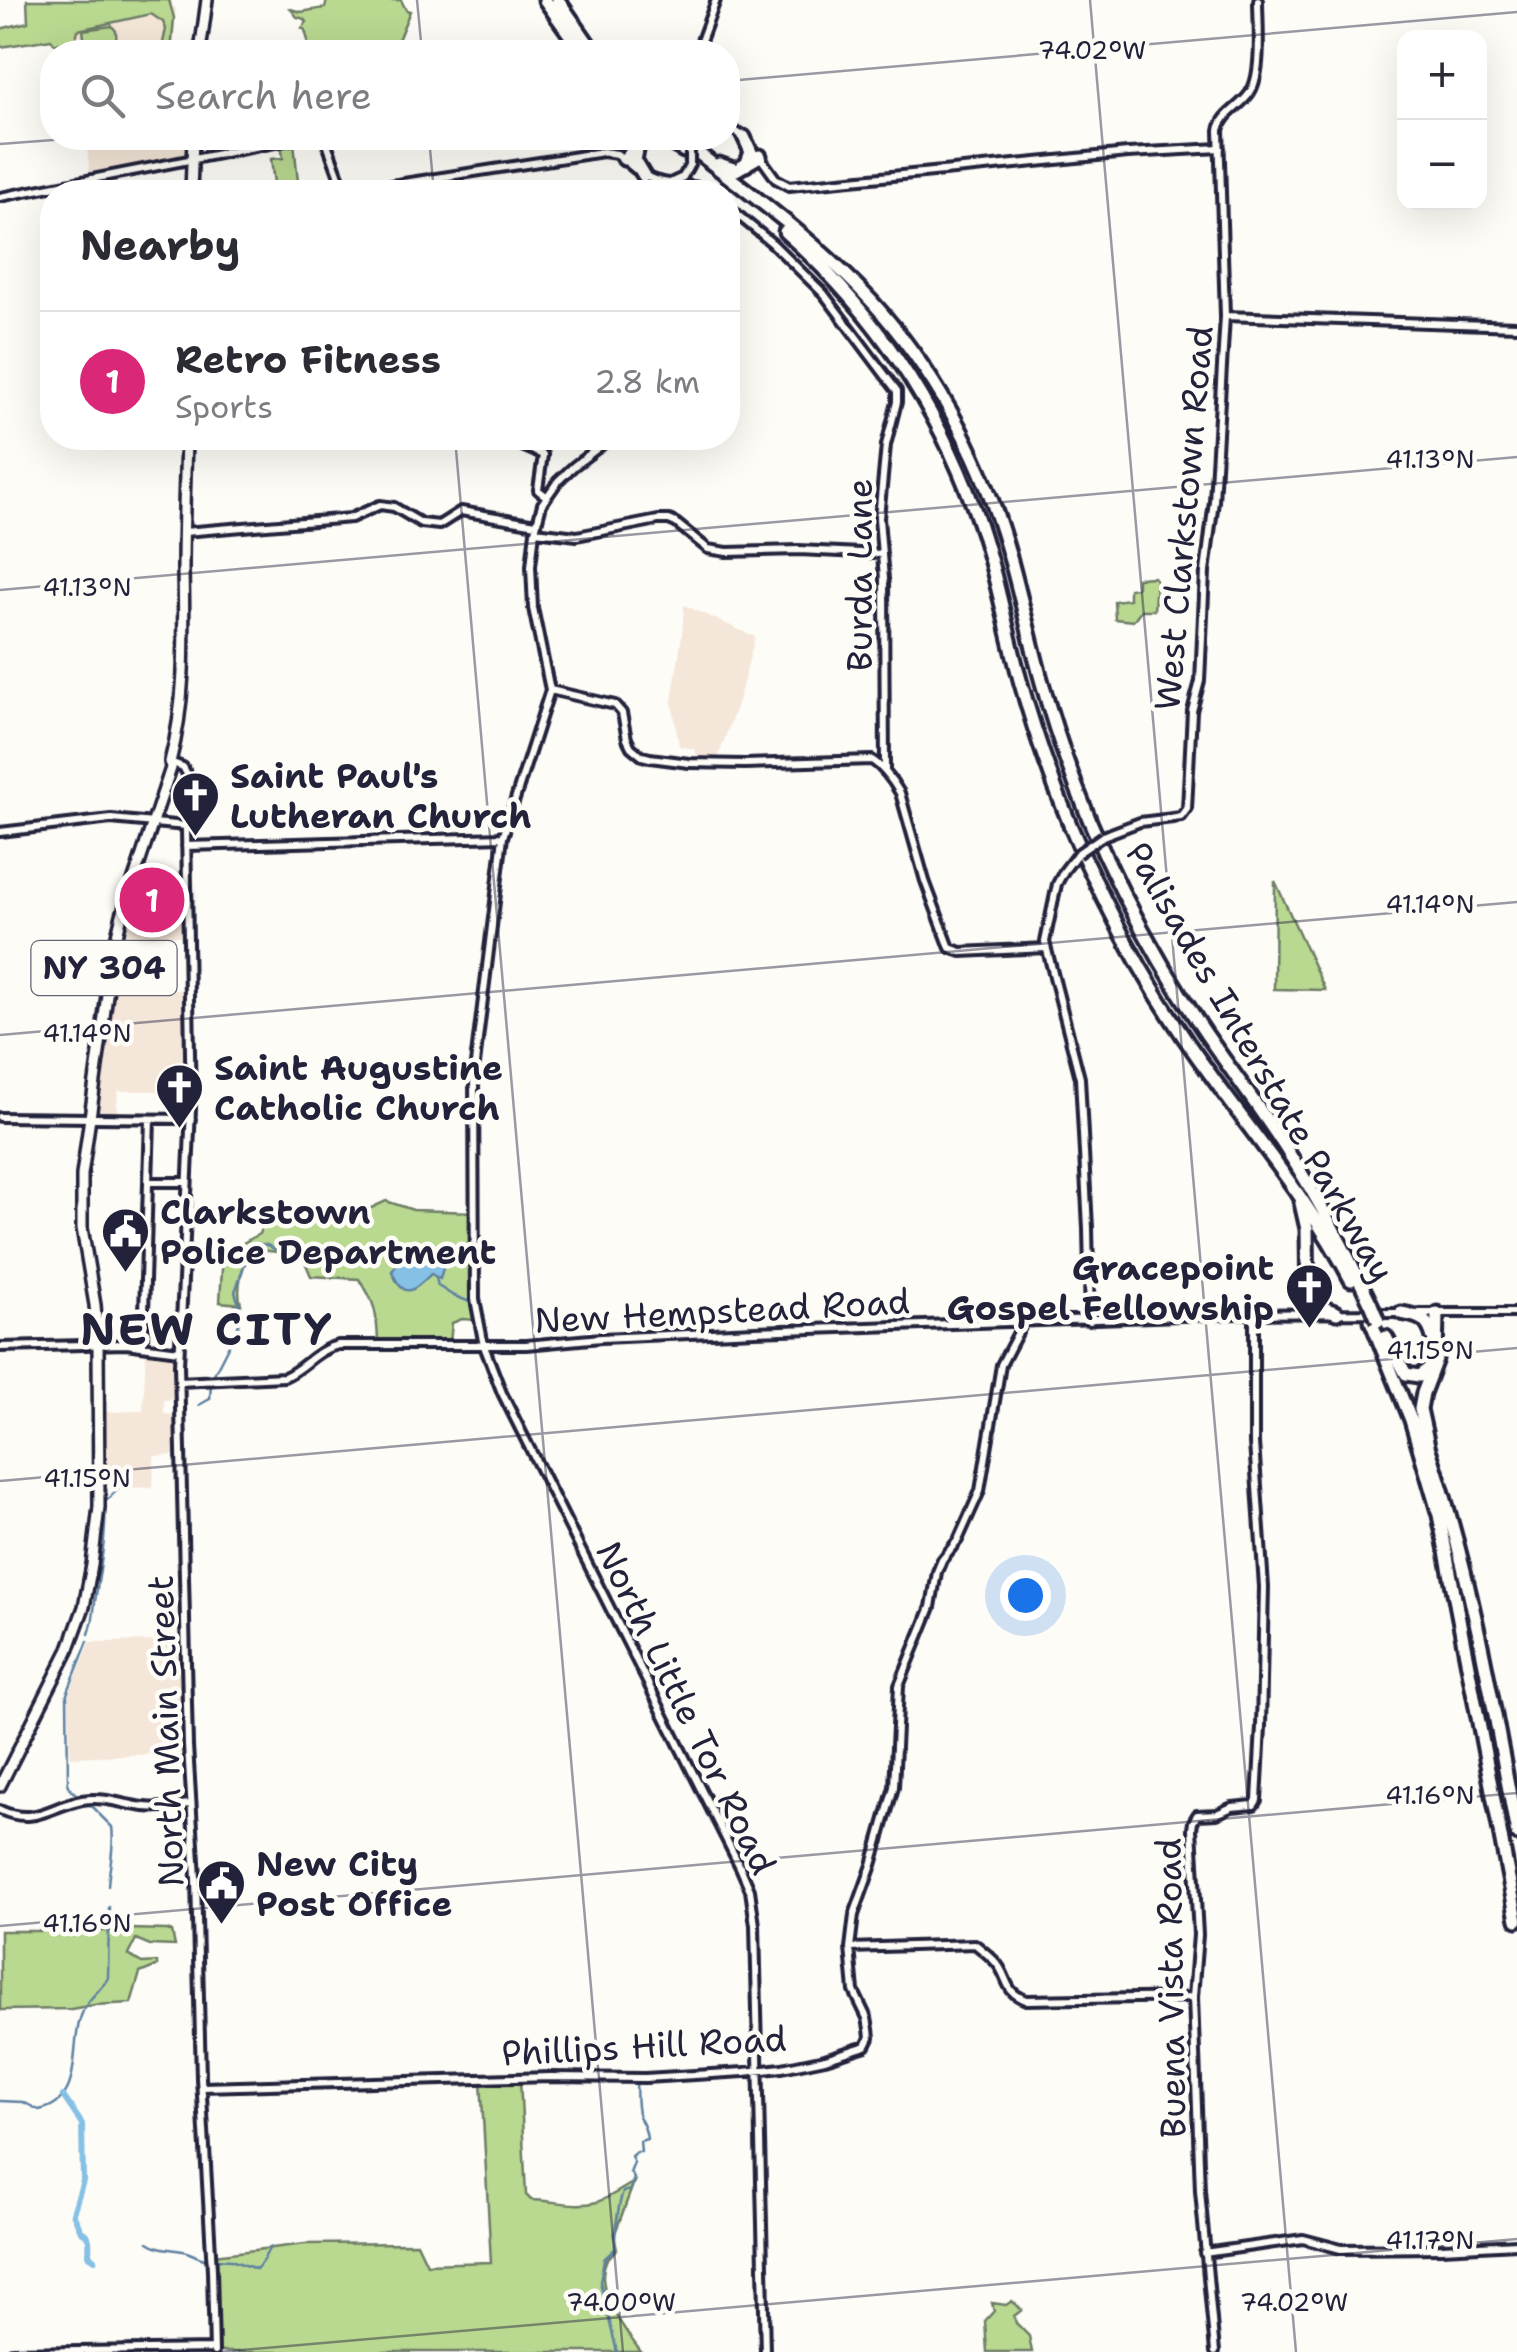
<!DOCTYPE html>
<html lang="en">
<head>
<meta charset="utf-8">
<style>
	:root { --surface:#fff; --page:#f7f7f7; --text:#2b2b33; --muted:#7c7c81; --line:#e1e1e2; --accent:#db2777 }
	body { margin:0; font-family:"Shantell Sans",sans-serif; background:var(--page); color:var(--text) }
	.controls { position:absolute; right:30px; top:30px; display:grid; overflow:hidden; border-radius:20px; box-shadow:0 10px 40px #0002 }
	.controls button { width:90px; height:90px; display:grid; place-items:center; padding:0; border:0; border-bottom:2px solid var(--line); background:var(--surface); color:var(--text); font:50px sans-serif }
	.you { position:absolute; left:1025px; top:1595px; width:35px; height:35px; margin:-25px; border:8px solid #fff; border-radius:50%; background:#1a73e8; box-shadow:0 0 0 15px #1a73e833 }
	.badge { display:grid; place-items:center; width:65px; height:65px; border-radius:50%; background:var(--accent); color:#fff; font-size:32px; font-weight:700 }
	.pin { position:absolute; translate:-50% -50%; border:5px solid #fff; box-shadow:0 2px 10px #0006 }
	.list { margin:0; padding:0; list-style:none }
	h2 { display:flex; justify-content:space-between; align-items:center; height:130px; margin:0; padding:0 40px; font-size:42px }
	h2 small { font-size:32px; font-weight:400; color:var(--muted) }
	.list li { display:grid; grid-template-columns:65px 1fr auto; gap:30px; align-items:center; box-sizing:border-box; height:140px; padding:0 40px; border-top:2px solid var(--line) }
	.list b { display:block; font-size:38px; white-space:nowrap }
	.list p { margin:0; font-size:32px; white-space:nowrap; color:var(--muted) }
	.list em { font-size:32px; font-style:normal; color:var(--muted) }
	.icon { flex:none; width:55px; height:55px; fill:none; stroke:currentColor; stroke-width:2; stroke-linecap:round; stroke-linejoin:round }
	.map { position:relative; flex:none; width:1517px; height:2352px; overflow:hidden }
	.search { position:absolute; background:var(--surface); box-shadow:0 10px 40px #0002; left:40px; top:40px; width:700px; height:110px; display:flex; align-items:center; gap:25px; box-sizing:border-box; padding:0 35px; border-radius:40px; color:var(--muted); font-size:38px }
	.panel { position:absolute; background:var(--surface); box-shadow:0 10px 40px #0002; left:40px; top:180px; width:700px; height:270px; border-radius:40px }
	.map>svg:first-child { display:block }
	.built { fill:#f4e6d8 }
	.green { fill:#b9d890; stroke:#6e7d66; stroke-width:2.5 }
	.water { fill:#86c1e5; stroke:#5e81a1; stroke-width:2.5 }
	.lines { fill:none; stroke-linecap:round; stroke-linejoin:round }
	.stream { stroke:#5e81a1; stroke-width:2.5 }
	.river { stroke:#86c1e5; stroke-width:6 }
	.minor-casing { stroke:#22223b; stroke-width:14 }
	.major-casing { stroke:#22223b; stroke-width:16 }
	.highway-casing { stroke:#22223b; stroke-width:19 }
	.minor { stroke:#fdfcf7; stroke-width:6 }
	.major { stroke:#fdfcf7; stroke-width:9 }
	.highway { stroke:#fdfcf7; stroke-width:11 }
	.minor-bridge-casing { stroke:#22223b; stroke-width:14; stroke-linecap:butt }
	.highway-bridge-casing { stroke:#22223b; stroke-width:19; stroke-linecap:butt }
	.minor-bridge { stroke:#fdfcf7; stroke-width:6 }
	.highway-bridge { stroke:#fdfcf7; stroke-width:11 }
	.ticks { fill:none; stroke:#22223b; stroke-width:2.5; stroke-opacity:0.45 }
	.labels { text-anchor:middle; stroke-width:9; stroke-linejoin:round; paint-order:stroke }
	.shield { fill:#fdfcf7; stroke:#646373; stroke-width:2.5 }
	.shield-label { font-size:32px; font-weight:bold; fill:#22223b }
	.street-label { font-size:35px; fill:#22223b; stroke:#fdfcf7 }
	.poi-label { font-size:35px; font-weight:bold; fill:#22223b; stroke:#fdfcf7; text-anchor:start }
	.district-label { font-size:45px; font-weight:bold; letter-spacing:2.5px; fill:#22223b; stroke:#fdfcf7 }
	.ticks-label { font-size:25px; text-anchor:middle; fill:#22223b; stroke:#fdfcf7; stroke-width:9; stroke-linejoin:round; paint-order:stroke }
</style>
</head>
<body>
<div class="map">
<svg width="1517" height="2352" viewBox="0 0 1517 2352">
	<rect width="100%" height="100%" fill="#fdfcf7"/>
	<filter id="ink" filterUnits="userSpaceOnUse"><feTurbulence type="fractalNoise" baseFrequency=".01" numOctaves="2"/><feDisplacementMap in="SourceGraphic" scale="20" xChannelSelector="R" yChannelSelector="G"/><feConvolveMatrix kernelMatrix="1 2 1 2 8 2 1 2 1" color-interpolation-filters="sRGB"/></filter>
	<g filter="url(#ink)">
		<path class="built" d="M165,0h7v7l4,1 -3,44h-97l-2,-23z
			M86,138h102v16l-98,23z
			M684,605l71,32 -17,64 -22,62h-16l-6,-14 -15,-3 -7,-45 10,-66z
			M143,873h41v63l-60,-1z
			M116,989l69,1 3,101h-70l-2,25 -19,-1z
			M146,1349l28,6 2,44 -12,1v14l12,1 1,40 -23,1 -1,31 -24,1 -1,-6h-21l-1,-70 37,-1z
			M180,1641l3,4 2,108 -115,4 -1,-63 21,-52z"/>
		<path class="green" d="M27,0h142l5,18 -3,34h-10l5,-23 -3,-7 -12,-8 -73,16 -3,11 -20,3 -4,-5 -51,8v-18l28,-7z
			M327,0h74l5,10 4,1 -17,41h-89v-4l4,-7 -3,-11 -3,-2 5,-6 -2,-3 -8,-2 -6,-8 10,3 24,-4z
			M112,26l4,5 1,21h-31l-3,-22z
			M294,142l5,50h-24l-4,-33 12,-1 -2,-14z
			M1154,577l2,3 -2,30h-13l-8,11 -18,-2 -1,-18 15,-2v-10l8,-1v-10z
			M1275,881l50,109 -51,-1z
			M386,1201l27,9 60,2 2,108 -13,-1 -10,4 -2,20 -72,-2c-1,-27 -3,-40 -19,-62l-48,-3 -8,-19 -9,-11 -17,6 -24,-3c-11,12 -17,40 -12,55l-21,-2 3,-50 16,2 4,-11 16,-9 7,-18h88z
			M129,1929l38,1 5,2 3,14 -25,-1 -14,-6 -8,16 14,8 15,-1v4l-17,7 -9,30 -37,2 -23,4 -71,1v-79h121z
			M520,2079l6,116 5,5c22,0 44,8 66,2 12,-4 25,-13 37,-20l-20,54 3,13c-1,1 -10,10 -11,12 -13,29 19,69 35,91h-427l-1,-97 92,-11 112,-1 10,21 64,-2 -10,-182z
			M1012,2301l10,9 -8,6 2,7 13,13 3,16h-45l-2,-31 9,-10 -2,-8 14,2z"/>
		<path class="water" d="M415,1247l12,5 16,16 -3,11 -9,-5c-17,16 -27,28 -39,-3l13,-17 2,1 2,-4z"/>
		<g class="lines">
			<path class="stream" d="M436,1278l2,8 14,9 18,7
				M214,1374l24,-47 3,-17 -6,-18 17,-49 15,2 9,5 19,-6 8,8 6,1 4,8 4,1 11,-5 34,1c4,-4 7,-9 11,-13 9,-8 30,-1 38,6
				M199,1405l11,-6 1,-15
				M89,1634c4,-11 5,-21 6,-32 5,-35 12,-66 10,-100l19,-19
				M80,1797l-9,-7 -3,-7 -1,-89 21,-53
				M88,1803l24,24c3,20 -3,39 -4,59
				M0,2101l23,1 16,8c46,-9 30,-62 42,-94 6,-18 19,-24 27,-38l1,-71
				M148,2242c12,8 21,6 35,9 9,2 15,7 25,9
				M216,2259l15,1 25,9c6,-5 10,-15 14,-22
				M617,2352l-17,-70 4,-23 12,-11c-3,-10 3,-46 7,-56l7,-2 4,-12 -4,-5 4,-10 -3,-7 5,-4h5l-1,-11 7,-2c-2,-15 -4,-13 -8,-23 -4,-10 -2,-24 -3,-34"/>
			<path class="river" d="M63,2096l19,28 1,57 -10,32 8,18c11,5 8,14 8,24l6,4"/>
			<defs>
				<path id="minor" d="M697,52l19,-52
					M728,126l16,11
					M325,138l16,44 10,6 27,-1 225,-35 14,2 18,15
					M758,154l18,25 13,7 339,-33 92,-5
					M645,176c23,12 48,5 66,16
					M670,183l13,-6 7,-13
					M0,197l301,-59
					M728,207l44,36 52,51 73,97v11l-11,43 -7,73 5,61 1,191
					M1225,316l292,10
					M504,438l39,17 -5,35 8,6
					M611,438l-37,28 -16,15 -16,23 -7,27 -4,35 2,42 17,82 -47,147 -29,235 1,227 9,47 18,47 238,474 10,23 5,35 10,427
					M535,531l42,5 81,-16h11l7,3 32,26 19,3 72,-2 82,4
					M184,532l167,-14 29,-13 14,2 27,16 18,2 22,-14 75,13
					M550,690l65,15 7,8 5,26 4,8 11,9 8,2 39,5 56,1 127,-4c12,8 21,21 28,33l25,88 25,67 11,4 85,-4
					M170,762l13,5 4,7 -1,56 5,279 -12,256 9,381 8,132 5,200 11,192 2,82
					M0,832l111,-13 75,7
					M1103,836l37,-14 41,-5 6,-8 5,-98 8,-30 5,-109 9,-71 11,-185 -6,-186c4,-17 20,-22 30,-36 14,-18 9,-70 9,-94
					M186,846l317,-9
					M1077,854l-13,17 -7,13 -12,58 35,136 8,150 2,93
					M0,1117l191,2
					M148,1182h39
					M1419,1313h98
					M143,1345l7,-226
					M0,1347l126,-3 53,7
					M179,1382l105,-5c20,-8 31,-27 54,-32h188l75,-7 154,-7 482,-17 164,-1
					M0,1810c35,16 50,-4 82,-10 22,-4 42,5 62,7 16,2 32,-2 47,-3
					M850,1948l125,-4c7,6 20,15 25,24 9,15 6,24 26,32l167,-3
					M202,2087l348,-10 95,1 99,-6 38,-4 43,-9 41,-13 4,-8 -1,-9 -2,-11 -13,-27 -4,-43 4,-33 18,-50 22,-78 5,-101 32,-79 6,-35 5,-12 16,-20 22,-49 21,-126 22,-42
					M1204,2253l99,-14 38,10 101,-1 75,-4
					M12,2352l202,-3
					M1215,2352l-15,-161 -7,-194 5,-62 -6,-106 1,-7 4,-7 20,-1 15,-7 22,-2 3,-5 4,-73 3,-140 -10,-144v-130"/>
				<path id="major" d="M200,52l7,-52
					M191,192l2,-54
					M0,1786l68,-135 16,-44 8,-42 7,-58 -1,-162 -3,-40 -13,-77v-53l31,-223 9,-37 49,-147 -1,-6c17,-64 14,-127 13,-193 0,-44 2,-88 3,-131"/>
				<path id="highway" d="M545,0l37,52
					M558,0l36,52
					M744,137l7,15 -5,13
					M662,138l22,13
					M679,138c57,45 117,88 169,139 65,63 114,142 145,227 21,57 32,117 48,175 20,73 47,144 81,212 25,49 53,97 84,143 27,39 56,77 82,118 32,49 58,100 83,152
					M638,145l-3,16 9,15
					M624,159l24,-21
					M719,164l17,6 24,-14
					M785,232c86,76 151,171 190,279 20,55 30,113 45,169 21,75 49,149 84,219 30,61 65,120 106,175 49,68 102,131 141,206
					M1301,1203l6,26 1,84
					M1311,1292l10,15 16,6
					M1401,1313c19,3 27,6 32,25
					M1371,1321l40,99 28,95 78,405
					M1386,1337l20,37 13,2 12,-9
					M1428,1446c43,127 65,257 89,388
					M1429,1450l-9,-41 3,-16 13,-34 1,-46"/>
			</defs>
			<use href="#minor" class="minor-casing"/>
			<use href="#major" class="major-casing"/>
			<use href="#highway" class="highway-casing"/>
			<use href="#minor" class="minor"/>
			<use href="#major" class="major"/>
			<use href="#highway" class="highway"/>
			<defs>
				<path id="minor-bridge" d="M690,164v-25
					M1077,854l26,-18"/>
				<path id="highway-bridge" d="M1371,1304l7,17"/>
			</defs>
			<use href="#minor-bridge" class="minor-bridge-casing"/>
			<use href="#highway-bridge" class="highway-bridge-casing"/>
			<use href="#minor-bridge" class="minor-bridge"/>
			<use href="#highway-bridge" class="highway-bridge"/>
		</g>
	</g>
	<path class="ticks" d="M417,0l5,52M1090,0l206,2352M728,81l789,-69M429,138l5,54M0,144l80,-6M455,438l168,1914M0,590l1517,-133M0,1035l1517,-133M0,1481l1517,-133M0,1926l1517,-133M220,2352l1297,-113"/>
	<defs>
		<symbol id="church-pin" viewBox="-11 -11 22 30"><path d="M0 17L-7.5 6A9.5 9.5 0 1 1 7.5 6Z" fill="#22223b" stroke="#fdfcf7"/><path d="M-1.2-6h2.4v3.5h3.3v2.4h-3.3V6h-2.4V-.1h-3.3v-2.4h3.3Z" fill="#fff"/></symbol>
		<symbol id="civic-pin" viewBox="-11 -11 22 30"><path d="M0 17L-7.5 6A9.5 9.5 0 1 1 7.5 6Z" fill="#22223b" stroke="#fdfcf7"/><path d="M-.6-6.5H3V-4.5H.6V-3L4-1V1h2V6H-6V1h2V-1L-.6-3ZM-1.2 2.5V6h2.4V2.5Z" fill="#fff"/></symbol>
	</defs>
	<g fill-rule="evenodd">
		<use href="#church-pin" x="168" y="768" width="55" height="75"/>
		<use href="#church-pin" x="152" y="1060" width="55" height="75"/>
		<use href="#civic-pin" x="98" y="1204" width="55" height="75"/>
		<use href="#church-pin" x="1282" y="1260" width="55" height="75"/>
		<use href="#civic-pin" x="194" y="1856" width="55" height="75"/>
	</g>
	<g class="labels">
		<rect class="shield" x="31.5" y="941" width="145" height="54" rx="8"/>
		<g class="shield-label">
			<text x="104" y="979">NY 304</text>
		</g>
		<g class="street-label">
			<text transform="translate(1184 518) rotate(-85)" y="12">West Clarkstown Road</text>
			<text transform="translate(860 575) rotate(-90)" y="12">Burda Lane</text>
			<text transform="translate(1260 1062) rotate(60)" y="12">Palisades Interstate Parkway</text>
			<text transform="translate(722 1311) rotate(-3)" y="12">New Hempstead Road</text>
			<text transform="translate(686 1708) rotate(64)" y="12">North Little Tor Road</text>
			<text transform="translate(166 1731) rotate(-92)" y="12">North Main Street</text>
			<text transform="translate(1171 1988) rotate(-91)" y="12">Buena Vista Road</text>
			<text transform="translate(644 2046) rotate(-3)" y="12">Phillips Hill Road</text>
		</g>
		<g class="poi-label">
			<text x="230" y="788">Saint Paul's<tspan x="230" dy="40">Lutheran Church</tspan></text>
			<text x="214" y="1080">Saint Augustine<tspan x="214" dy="40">Catholic Church</tspan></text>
			<text x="160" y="1224">Clarkstown<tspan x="160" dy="40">Police Department</tspan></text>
			<text x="1274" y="1280" text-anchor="end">Gracepoint<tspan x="1274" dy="40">Gospel Fellowship</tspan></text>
			<text x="256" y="1876">New City<tspan x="256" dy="40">Post Office</tspan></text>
		</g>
		<g class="district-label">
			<text x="207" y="1345">NEW CITY</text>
		</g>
	</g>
	<g class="ticks-label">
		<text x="1092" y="59">74.02°W</text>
		<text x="1430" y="468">41.13°N</text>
		<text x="87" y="596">41.13°N</text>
		<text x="1430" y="913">41.14°N</text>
		<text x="87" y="1042">41.14°N</text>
		<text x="1430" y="1359">41.15°N</text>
		<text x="87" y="1487">41.15°N</text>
		<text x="1430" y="1804">41.16°N</text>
		<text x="87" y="1932">41.16°N</text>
		<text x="1430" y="2249">41.17°N</text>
		<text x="621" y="2311">74.00°W</text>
		<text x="1294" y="2311">74.02°W</text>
	</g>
</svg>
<div class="controls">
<button>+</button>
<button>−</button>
</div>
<div class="you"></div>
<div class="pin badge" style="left:152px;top:900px">1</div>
<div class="search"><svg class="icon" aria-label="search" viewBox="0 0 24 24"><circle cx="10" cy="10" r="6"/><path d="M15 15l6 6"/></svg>Search here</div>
<section class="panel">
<h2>Nearby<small></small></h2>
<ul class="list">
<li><span class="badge">1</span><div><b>Retro Fitness</b><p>Sports</p></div><em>2.8 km</em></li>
</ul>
</section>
</div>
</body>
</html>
